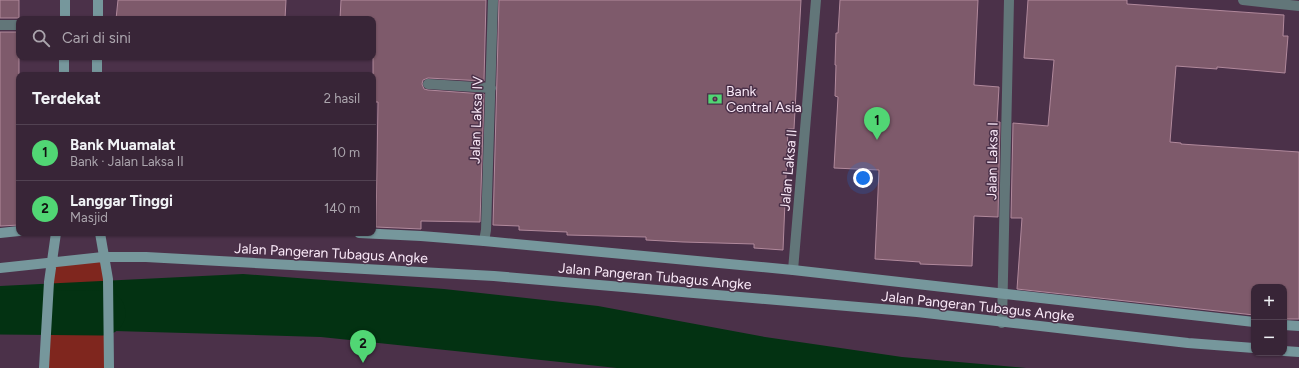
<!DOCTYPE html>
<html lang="id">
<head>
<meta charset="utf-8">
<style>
	:root { --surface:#382537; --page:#433142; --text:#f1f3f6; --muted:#aba5ad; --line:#524252; --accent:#51d674 }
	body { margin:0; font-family:Figtree,sans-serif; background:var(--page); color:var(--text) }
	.controls { position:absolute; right:12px; bottom:12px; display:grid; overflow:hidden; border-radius:8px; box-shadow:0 1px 3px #0004 }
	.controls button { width:36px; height:36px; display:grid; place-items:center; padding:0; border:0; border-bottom:1px solid var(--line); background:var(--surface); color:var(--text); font:20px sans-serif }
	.you { position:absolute; left:863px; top:178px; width:14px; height:14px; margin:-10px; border:3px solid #fff; border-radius:50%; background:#1a73e8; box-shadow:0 0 0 6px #1a73e833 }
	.badge { display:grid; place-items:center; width:26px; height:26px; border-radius:50%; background:var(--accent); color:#111; font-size:13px; font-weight:700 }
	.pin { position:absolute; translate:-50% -33px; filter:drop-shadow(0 1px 2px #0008) }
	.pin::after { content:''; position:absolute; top:21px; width:14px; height:12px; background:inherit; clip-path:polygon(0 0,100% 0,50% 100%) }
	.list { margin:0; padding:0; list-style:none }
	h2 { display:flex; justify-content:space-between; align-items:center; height:52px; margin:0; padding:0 16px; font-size:17px }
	h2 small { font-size:13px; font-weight:400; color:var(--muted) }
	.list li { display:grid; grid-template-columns:26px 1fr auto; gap:12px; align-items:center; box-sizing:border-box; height:56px; padding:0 16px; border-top:1px solid var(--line) }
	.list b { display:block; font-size:15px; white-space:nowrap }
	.list p { margin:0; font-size:13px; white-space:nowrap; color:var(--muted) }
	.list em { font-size:13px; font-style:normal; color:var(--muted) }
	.icon { flex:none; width:22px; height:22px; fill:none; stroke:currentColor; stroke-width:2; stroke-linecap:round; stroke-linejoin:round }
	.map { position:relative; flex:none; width:1299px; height:368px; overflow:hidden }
	.search { position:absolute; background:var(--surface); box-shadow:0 1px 3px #0004; left:16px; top:16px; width:360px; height:44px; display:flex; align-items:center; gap:10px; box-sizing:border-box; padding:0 14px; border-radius:8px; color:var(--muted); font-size:15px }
	.panel { position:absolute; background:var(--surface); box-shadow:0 1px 3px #0004; left:16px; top:72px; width:360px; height:164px; border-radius:8px }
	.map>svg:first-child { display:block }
	.green { fill:#7f261e }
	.water { fill:#033212 }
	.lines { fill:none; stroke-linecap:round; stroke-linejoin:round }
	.river { stroke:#033212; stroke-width:45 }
	.building { fill:#7e5a6b; stroke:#b1899c }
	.service { stroke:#627679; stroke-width:10 }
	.minor { stroke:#627679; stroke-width:10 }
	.tertiary { stroke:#627679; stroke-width:10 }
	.secondary { stroke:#76979c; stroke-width:10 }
	.labels { text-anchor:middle; stroke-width:3; stroke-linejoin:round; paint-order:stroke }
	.poi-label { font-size:14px; fill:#fae9f8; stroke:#4b3149; text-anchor:start }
	.street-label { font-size:14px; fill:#fae9f8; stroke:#4b3149 }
</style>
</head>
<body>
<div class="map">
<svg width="1299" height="368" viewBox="0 0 1299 368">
	<rect width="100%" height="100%" fill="#4b3149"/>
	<path class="green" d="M103,257l6,111h-65l8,-106z"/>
	<path class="water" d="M243,274l201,15 154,17 167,31 137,20 124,11h-409l-296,-31 -242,-7 -79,-36v-8z"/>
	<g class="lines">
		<path class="river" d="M0,312l103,1"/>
	</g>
	<path class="building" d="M0,0h19v18h-19z
		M118,0h168l-1,19h-169z
		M341,0h145l-2,81 -56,-3 -5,2 -1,4 2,5 4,1 56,4 -4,128 -59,-1v8l-45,-2 2,-125h-5v-83h-33z
		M499,0h302l-7,129h-6l-5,121 -29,-2v-4l-71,-2 -37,-2v-3l-79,-2v-3l-48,-2v-4l-26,-1z
		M840,0h138l-4,85 25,2 -2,35h3l-2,95 -24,-1 -2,50 -52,-2v-2l-45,-3 4,-89 -45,-2 4,-71 -3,-1 1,-31h-1l1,-32h2z
		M1028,0h99v4l157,11 -1,21h5l-3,37 -68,-6v2l-41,-3 -6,76 11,1v1l118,8v167h-15v-32h-30v28l-237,-26 5,-71h-11l2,-95 35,3 6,-66 -30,-2z
		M0,32h19v193l-18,1h-1z"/>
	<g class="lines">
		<path class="service" d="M1243,0l56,6"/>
		<path class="minor" d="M0,25h19
			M428,84l63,4
			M484,241l2,-11 7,-230
			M793,270l23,-270"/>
		<path class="tertiary" d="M1002,323l7,-323"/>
		<path class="secondary" d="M98,0v19
			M65,19v-19
			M97,57v18
			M64,75v-18
			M0,233l19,-2
			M100,233l8,46 1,89
			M359,233l62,3 63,5 309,29 461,52
			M0,268l103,-11h43l348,19 423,36 271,31 66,5
			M1284,325l15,1
			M1284,351l15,1
			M44,368l5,-86 7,-49"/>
	</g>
	<defs>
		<symbol id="bank-bare" viewBox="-9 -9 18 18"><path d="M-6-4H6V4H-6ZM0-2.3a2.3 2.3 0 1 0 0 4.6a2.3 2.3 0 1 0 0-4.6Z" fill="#51d674" stroke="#4b3149" stroke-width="2.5" paint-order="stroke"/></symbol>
	</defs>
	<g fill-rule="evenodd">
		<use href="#bank-bare" x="705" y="89" width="20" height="20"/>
	</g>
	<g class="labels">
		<g class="poi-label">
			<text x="726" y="96">Bank<tspan x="726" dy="16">Central Asia</tspan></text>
		</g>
		<g class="street-label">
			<text transform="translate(476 120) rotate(-88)" y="5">Jalan Laksa IV</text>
			<text transform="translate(992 161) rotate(-89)" y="5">Jalan Laksa I</text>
			<text transform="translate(788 170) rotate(-85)" y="5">Jalan Laksa II</text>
			<text transform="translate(331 253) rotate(3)" y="5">Jalan Pangeran Tubagus Angke</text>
			<text transform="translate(655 276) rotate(5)" y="5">Jalan Pangeran Tubagus Angke</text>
			<text transform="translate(978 306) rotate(6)" y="5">Jalan Pangeran Tubagus Angke</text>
		</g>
	</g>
</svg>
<div class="controls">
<button>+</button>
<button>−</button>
</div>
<div class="you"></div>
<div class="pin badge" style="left:877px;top:140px">1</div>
<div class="pin badge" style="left:363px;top:363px">2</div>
<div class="search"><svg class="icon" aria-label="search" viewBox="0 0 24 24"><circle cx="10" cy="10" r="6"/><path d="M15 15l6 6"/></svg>Cari di sini</div>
<section class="panel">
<h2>Terdekat<small>2 hasil</small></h2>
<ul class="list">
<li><span class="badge">1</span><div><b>Bank Muamalat</b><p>Bank · Jalan Laksa II</p></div><em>10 m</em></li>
<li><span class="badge">2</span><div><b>Langgar Tinggi</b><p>Masjid</p></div><em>140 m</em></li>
</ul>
</section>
</div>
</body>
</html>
